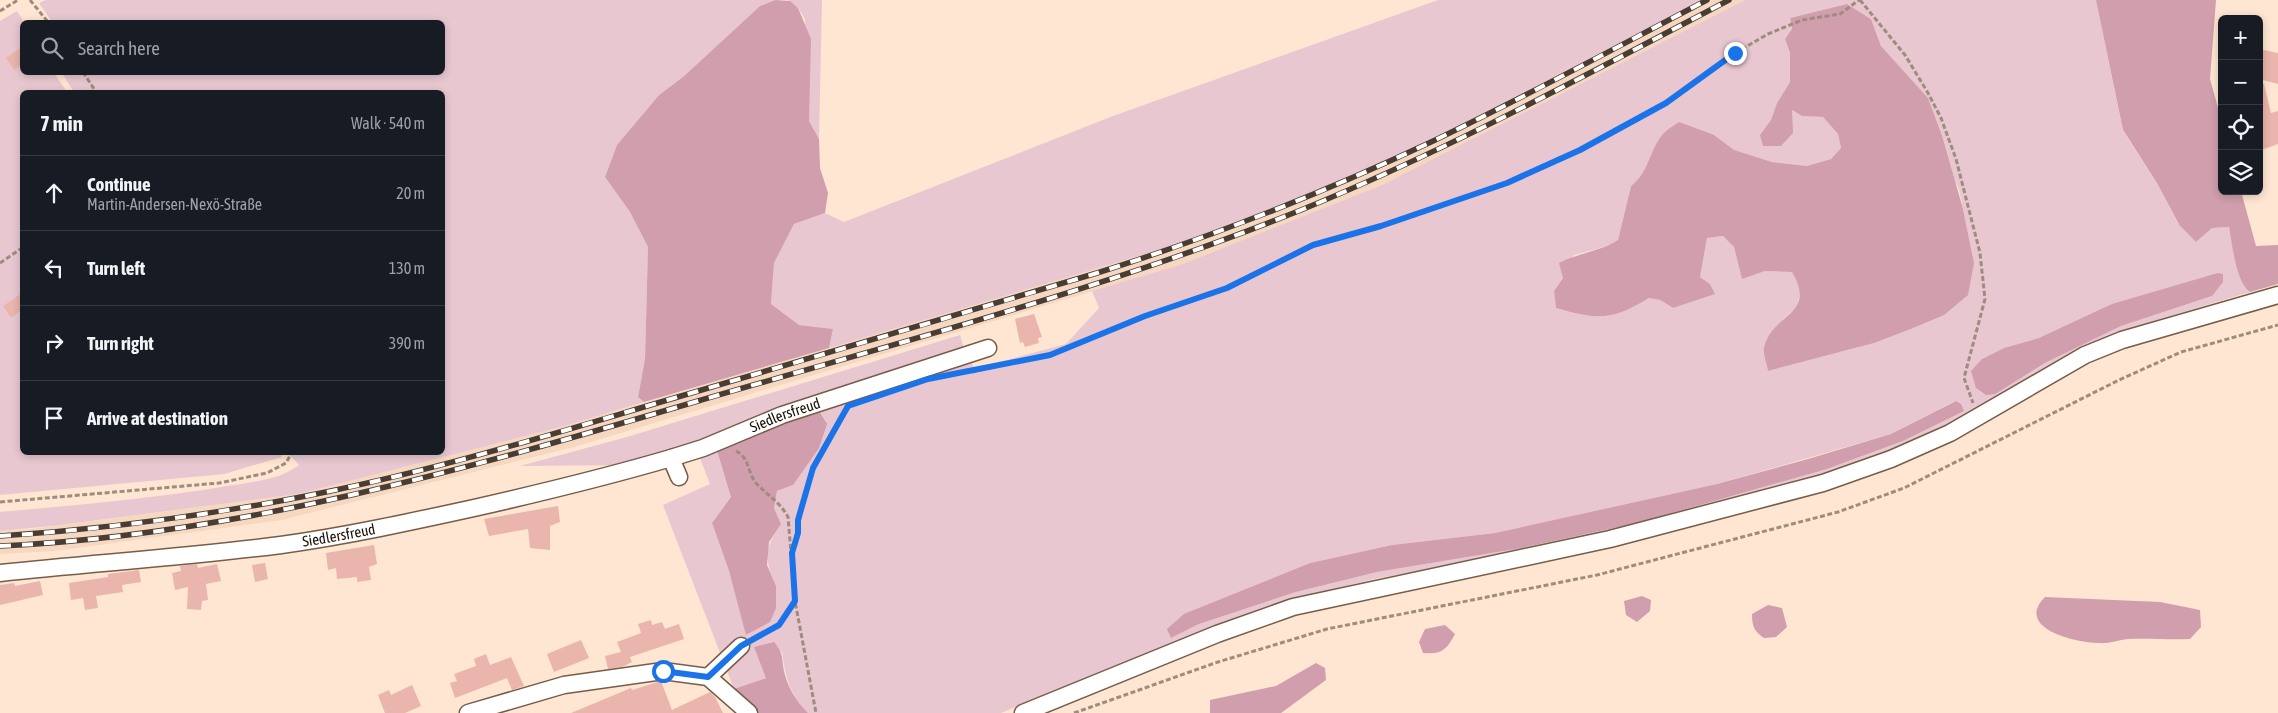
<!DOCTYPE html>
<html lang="en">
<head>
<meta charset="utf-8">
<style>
	:root { --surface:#171b24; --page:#242831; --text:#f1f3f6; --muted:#9ea1a6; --line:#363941 }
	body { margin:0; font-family:"Asap Condensed",sans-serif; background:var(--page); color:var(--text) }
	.controls { position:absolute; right:15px; top:15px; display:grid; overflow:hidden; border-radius:8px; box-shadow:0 2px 8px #0003 }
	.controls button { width:45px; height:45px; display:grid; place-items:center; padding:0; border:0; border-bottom:1px solid var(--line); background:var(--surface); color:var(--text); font:25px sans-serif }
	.stop { position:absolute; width:15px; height:15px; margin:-11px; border:4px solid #1a73e8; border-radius:50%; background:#fff }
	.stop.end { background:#1a73e8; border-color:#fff; box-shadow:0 1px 5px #0008 }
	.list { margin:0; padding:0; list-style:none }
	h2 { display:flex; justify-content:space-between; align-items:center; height:65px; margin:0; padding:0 20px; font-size:21px }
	h2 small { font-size:16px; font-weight:400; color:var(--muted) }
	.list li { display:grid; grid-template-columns:32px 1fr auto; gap:15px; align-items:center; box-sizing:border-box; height:75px; padding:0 20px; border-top:1px solid var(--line) }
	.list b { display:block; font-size:19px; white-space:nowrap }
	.list p { margin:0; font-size:16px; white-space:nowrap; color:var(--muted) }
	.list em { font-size:16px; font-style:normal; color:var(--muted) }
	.icon { flex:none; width:28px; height:28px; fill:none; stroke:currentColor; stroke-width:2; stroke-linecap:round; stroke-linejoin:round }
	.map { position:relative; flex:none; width:2278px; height:713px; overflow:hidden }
	.search { position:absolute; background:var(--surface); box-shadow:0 2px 8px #0003; left:20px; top:20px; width:425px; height:55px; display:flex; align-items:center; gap:12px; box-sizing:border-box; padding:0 18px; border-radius:8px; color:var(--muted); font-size:19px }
	.panel { position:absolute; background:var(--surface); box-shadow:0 2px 8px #0003; left:20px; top:90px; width:425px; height:365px; border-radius:8px }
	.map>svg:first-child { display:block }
	.built { fill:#f6d8c1 }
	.green { fill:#e8c7d0; fill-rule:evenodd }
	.forest { fill:#d09ead }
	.building { fill:#e9b5ac }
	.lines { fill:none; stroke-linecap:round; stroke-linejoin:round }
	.minor-casing { stroke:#775d48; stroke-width:19 }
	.path { stroke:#9e8c7d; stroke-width:3; stroke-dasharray:5 2.5; stroke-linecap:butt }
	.minor { stroke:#fff; stroke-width:16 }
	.rail-casing { stroke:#493c32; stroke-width:5.5 }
	.rail { stroke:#fff; stroke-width:4; stroke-dasharray:11; stroke-linecap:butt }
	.route { stroke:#1a73e8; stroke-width:6 }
	.labels { text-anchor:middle; stroke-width:4; stroke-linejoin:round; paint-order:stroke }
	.street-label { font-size:15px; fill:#190f07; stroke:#fff }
</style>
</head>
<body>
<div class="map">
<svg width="2278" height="713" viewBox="0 0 2278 713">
	<rect width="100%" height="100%" fill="#fee6d2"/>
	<path class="built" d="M1703,0h42l-363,185 -202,80 -606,182 -292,73 -227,31 -55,3v-23l31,-2 267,-35 267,-68 611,-181 87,-32 111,-47 74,-35z"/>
	<path class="green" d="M46,0h729l-15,6 -77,71 -24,18 -42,50 -12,32 25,35 18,35 -3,112 -7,38 6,5 -79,24 -267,68 -246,32 -52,5v-19c76,-7 152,-13 227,-26 24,-4 53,-6 72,-21l-11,-12 154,-1v-360h-368l-12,-19 380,-1v-50h-390l-13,-19z
		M788,0h34l-3,139 -10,-18 -4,-102 -7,-11z
		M1438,0h265l-255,131 -74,35 -111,47 -87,32 -347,103 4,-19 -34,-4 -28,-21 3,-41 20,-39 31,-11 19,9 269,-106z
		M1745,0h351l27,131 34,52 23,43 16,16 16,-14 17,-1c3,16 8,56 21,65l-127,38 -72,35 -84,50 -61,30 -77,29 -126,34 -180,45 -144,25 -79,19 -94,33 -205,83h-193c-18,-18 -23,-37 -26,-62l-16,27 -32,11 -71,-184 47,-21 -14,-36 -58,17 -118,1 107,-29 333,-102 5,18 -178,56 -56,88 -19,26 17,48 18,64 7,-5 22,-44c-12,-27 -12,-37 5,-62l-7,-16 3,-17 16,-6 24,-77 153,-50 4,11 92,-25 33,-36 -7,-17 88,-26 202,-80zM1847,4l24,15 10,27 47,52 14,36 13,47 4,8 15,74 -100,80 -106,28 -4,-23 20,-30 13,-11 4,-18 -9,-17 -27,-1 -23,7 -8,-31 -11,-11 -16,2 -7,39 10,7 4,10 -41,14 -13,-8 -11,-2c-37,23 -53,22 -93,10l-2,-17 9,-13 11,-23 37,-10 7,-5 13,-54 10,-8 13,-29 60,-14 19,15 39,12 35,4 24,-7 10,-11 -3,-14 -15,-17 -21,-1 -10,-6 -32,26 11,-16 6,-17 13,-21v-29l-5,-14 7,-10 -2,-11zM2212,296l-91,30 -76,37 -50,30 -13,-34 22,-11 35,-10zM1955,401l8,10 -60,30 -76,28 -190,54 -115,25 -145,24 -81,20 -97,32 -28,14 86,-53 53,-22 82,-18 103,-12 222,-49 174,-50z
		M17,11l7,11 -2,50 32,1 13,19h-45v360h257l3,5 -58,17 -224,21v-474z"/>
	<path class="forest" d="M775,0l15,1 8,7 13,31 -2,82 10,18 1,29 8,25 -3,20 -31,11 -20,39 -3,41 28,21 34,4 -4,19 -185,54 -6,-5 7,-38 3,-112 -18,-35 -25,-35 12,-32 42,-50 24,-18 77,-71z
		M2096,0h120l-6,79 12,43v69h19l15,55 22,-1v39l-28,8c-14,-9 -18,-49 -21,-65l-17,1 -16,14 -16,-16 -23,-43 -34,-53z
		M1847,4l24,15 10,27 47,52 14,37 21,74 11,54 -6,32 -24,20 -31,13 -39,15 -106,28c-1,-7 -5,-17 -4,-23 7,-35 54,-32 28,-76l-27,-1 -23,8 -8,-32 -11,-11 -16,2 -7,39 10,7 5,10 -42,14 -13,-8 -11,-2c-37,23 -52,22 -93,10l-2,-17 9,-13 -4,-15c19,-10 43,-12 59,-23l13,-54c19,-14 18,-38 34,-54 4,-4 10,-7 14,-10l35,13 20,15 38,12 35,4 24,-7 10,-11 -3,-14 -15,-17 -21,-1 -10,-6 1,23 -12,13h-18l-3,-11 11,-15 6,-17 13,-21v-29l-5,-14 7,-10 -2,-11z
		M2218,273l5,1v8l-11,14 -91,30 -76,37 -50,31 -9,1 -10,-7 -5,-17 11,-12 22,-11 35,-10 73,-34z
		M1956,401l5,3 3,7 -61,30 -76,28 -190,54 -115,25 -145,24 -81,20 -97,32 -28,14 -4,-9 17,-15 126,-51 82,-18 103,-12 222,-49 91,-25 83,-25z
		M817,408l10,16 -8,24 -26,37 -16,6 -3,17 7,16 -12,18 -2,23 9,21v22l-6,14 -24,13 -17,-64 -17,-48 19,-26 -14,-47z
		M1642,596l9,4 -1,11 -13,11 -11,-7 -2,-14z
		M2045,597l115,5 40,8 1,17 -11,12c-20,1 -41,-1 -62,0 -10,1 -20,5 -30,4 -23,0 -84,-15 -53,-46z
		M1768,605l14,3 5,19 -11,10 -12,1c-10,-7 -12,-12 -12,-24z
		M1445,625l10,9c-8,15 -13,21 -32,19l-4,-11 6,-13z
		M774,642c11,13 7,18 11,33 4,15 13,28 23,38h-50l-24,-24 32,-11 -12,-31z
		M1316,663l9,5 1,12 -45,33h-71v-13l66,-14z"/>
	<path class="building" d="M22,47v17l-8,6 -8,-12z
		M2259,49l19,4v31l-19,-5z
		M2259,84h5l7,29 7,-2v33l-19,7z
		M22,293v17l-11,8 -8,-12z
		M1034,314l8,23 -4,1 1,5 -14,4 -2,-5 -3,1 -5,-24z
		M558,506l2,16 -10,4v24l-20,-2 -2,-19 -39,7 -5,-17z
		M374,545l3,19 -8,3 2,13 -14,2v-5l-20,2 -1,-11 -8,2 -2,-17z
		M265,563l3,16 -13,3 -3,-17z
		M197,564l1,4 19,-4 4,17 -15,3 2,16 -6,1 -1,9 -14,-1 1,-22 -13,3 -3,-17 9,-2 -1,-5z
		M139,570l2,12 -19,3 1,7 -27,4 2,12 -13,2 -2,-12 -12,2 -2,-17 39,-6v-3z
		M40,581l3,14 -43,10v-20l14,-2 1,3z
		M651,620l1,5 10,-3 3,7 14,-5 5,15 -54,18 2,5 -10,5 -14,2 -3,-13 16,-4 -4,-10 24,-9 -3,-9z
		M581,640l8,18 -35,14 -7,-18z
		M486,654l4,11 21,-8 13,29 -12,4 -5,-12 -52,20 -5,-15 7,-2 -3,-7 22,-8 -2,-7z
		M661,681l11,29 38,-18 5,5 8,16h-152l60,-25 1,2z
		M412,685l9,21 -16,7h-20l-7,-18 11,-5 2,5z"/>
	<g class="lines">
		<defs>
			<g id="minor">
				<path id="s1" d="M671,458l32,-10 79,-33 206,-67"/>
				<path id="s2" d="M0,573c94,-10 188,-16 281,-28 65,-9 129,-23 193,-37 66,-15 132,-31 197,-50l8,19"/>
				<path d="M708,677l33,-31"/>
				<path d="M468,713l96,-28 99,-14 45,6 41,36"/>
				<path d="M1023,713l194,-79 76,-27 317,-68 213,-56 68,-24 59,-26 135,-78 37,-15 156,-45"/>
			</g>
		</defs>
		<use href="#minor" class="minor-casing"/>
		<path class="path" d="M30,0l18,22
			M1860,0l45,55 23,38 13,25 15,41 24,94 5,46 -21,79 9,25
			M0,11l18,-11
			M83,72l13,20
			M0,263l22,-15
			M972,372l78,-17 95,-39 82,-28 86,-43 68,-19 126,-43 73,-33 86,-47 69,-50 33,-19 34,-14 38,-6 19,-14
			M736,451c14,7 11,21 20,32 11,12 24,19 32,34l7,84 21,112
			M0,502l219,-19 48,-10 19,-10 6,-11
			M793,550c8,-27 9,-57 20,-83 9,-19 22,-38 33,-57
			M754,639l25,-14 16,-23
			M1074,713l144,-51 109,-33 270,-54 241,-63 66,-24 215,-108 62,-28 97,-27"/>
		<use href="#minor" class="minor"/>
		<defs>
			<path id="rail" d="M0,536c109,-7 219,-22 326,-44 123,-25 242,-63 362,-98 136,-40 272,-80 409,-121 114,-36 226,-80 334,-131 94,-45 184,-94 276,-142
				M0,546c240,-11 470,-78 698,-145 202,-59 408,-112 603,-191 147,-60 287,-136 428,-210"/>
		</defs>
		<use href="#rail" class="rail-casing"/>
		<use href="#rail" class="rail"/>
	</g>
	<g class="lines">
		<path class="route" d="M663,671l45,6 33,-31 38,-21 16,-24 -3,-48 6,-20v-13l15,-52 35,-62 80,-27 122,-24 95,-39 82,-28 86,-43 68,-19 126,-43 73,-33 86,-47 69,-50"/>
	</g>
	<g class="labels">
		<g class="street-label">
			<text dy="5" stroke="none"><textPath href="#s1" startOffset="122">Siedlersfreud</textPath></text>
			<text dy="5" stroke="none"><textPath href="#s2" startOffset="341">Siedlersfreud</textPath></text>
		</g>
	</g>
</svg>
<div class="controls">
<button>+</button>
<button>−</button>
<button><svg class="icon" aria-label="locate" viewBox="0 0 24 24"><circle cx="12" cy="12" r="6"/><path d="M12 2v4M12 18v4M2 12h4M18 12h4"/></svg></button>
<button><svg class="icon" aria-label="layers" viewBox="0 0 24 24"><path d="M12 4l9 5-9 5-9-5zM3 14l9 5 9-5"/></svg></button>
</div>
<div class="stop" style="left:663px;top:671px"></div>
<div class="stop end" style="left:1735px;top:53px"></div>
<div class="search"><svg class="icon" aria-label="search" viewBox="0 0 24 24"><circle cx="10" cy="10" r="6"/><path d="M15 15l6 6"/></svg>Search here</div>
<section class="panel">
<h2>7 min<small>Walk · 540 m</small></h2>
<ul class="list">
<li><svg class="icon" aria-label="ahead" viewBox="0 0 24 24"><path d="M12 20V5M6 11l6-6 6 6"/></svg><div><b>Continue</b><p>Martin-Andersen-Nexö-Straße</p></div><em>20 m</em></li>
<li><svg class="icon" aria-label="left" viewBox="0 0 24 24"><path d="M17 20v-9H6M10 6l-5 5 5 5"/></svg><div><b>Turn left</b></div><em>130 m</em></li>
<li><svg class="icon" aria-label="right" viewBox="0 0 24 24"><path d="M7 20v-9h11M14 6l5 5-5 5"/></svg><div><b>Turn right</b></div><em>390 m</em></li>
<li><svg class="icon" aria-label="arrive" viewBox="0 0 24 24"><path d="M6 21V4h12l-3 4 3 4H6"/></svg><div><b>Arrive at destination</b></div></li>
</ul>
</section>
</div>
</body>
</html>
